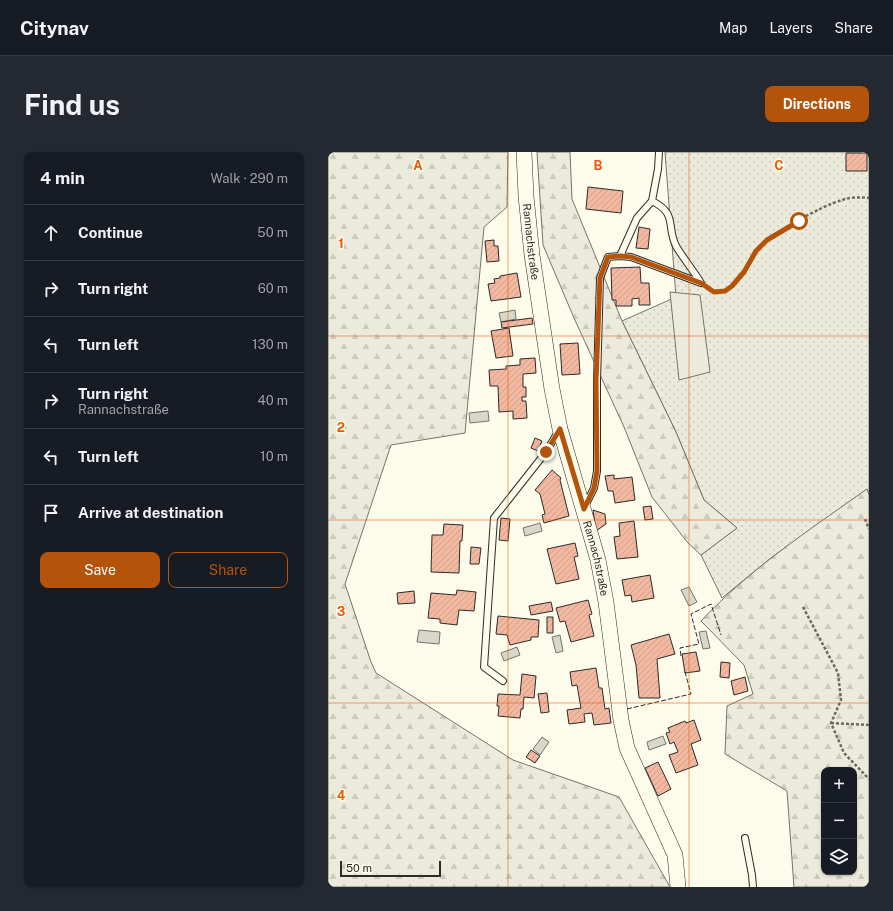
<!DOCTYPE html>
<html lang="en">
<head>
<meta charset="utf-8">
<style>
	:root { --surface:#171b24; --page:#242831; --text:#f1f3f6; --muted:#9ea1a6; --line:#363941; --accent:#b45309 }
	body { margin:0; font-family:"Public Sans",sans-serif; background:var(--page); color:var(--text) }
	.controls { position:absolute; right:12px; bottom:12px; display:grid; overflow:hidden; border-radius:8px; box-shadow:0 1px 3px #0004 }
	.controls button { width:36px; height:36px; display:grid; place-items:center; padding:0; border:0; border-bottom:1px solid var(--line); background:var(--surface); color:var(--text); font:20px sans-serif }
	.scale { position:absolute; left:12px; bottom:10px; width:101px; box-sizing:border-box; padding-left:4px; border:2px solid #2b2b2b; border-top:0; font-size:11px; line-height:14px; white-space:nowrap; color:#2b2b2b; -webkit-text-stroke:3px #fdfbea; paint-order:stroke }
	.stop { position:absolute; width:12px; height:12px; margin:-9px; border:3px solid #b45309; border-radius:50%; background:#fff }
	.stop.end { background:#b45309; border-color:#fff; box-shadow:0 1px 4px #0008 }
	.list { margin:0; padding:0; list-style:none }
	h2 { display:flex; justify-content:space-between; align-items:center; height:52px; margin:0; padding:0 16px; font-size:17px }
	h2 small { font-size:13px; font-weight:400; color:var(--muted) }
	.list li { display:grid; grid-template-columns:26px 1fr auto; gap:12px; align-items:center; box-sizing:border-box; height:56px; padding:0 16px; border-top:1px solid var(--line) }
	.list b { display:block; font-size:15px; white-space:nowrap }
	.list p { margin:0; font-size:13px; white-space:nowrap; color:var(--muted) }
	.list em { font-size:13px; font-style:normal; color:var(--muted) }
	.actions { display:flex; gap:8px; padding:12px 16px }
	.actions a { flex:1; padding:9px 0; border:1px solid var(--accent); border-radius:8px; text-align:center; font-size:14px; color:var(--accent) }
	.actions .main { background:var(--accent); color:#fff }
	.icon { flex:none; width:22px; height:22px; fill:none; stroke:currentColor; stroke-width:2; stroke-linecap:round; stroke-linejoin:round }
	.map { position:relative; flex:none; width:541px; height:735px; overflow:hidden; border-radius:8px }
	header { display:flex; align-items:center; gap:24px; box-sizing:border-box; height:56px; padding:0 20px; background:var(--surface); border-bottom:1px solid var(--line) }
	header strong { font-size:19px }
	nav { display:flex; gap:22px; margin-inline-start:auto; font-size:14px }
	.intro { display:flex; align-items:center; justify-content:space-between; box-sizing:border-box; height:96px; padding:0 24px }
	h1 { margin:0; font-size:28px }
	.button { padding:10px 18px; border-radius:8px; background:var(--accent); color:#fff; font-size:14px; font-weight:700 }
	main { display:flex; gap:24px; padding:0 24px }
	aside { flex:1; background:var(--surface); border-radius:8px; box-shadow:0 1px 3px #0004 }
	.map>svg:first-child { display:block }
	.grass { fill:url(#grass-dots); stroke:#74746e }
	.forest { fill:url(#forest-firs); stroke:#74746e; fill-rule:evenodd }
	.pitch { fill:#ecebdb; stroke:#74746e }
	.water { fill:#d8d7c9; stroke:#74746e }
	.building { fill:url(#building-hatch); stroke:#2b2b2b }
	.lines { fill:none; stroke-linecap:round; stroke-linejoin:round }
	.service-casing { stroke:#2b2b2b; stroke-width:8 }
	.tertiary-casing { stroke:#2b2b2b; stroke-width:16 }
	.path { stroke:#6a6964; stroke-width:2.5; stroke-dasharray:3 2; stroke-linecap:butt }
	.service { stroke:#fdfbea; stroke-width:6 }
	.tertiary { stroke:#fdfbea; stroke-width:15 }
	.fence { stroke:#2b2b2b; stroke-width:1; stroke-dasharray:5 2; stroke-linecap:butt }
	.route { stroke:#b45309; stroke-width:5 }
	.grid { fill:none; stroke:#e8590c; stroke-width:1; stroke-opacity:0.55 }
	.labels { text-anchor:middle; stroke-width:3; stroke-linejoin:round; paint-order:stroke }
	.street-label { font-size:11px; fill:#2b2b2b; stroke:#fdfbea }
	.grid-label { font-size:13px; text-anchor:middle; font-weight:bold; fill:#e8590c; stroke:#fdfbea; stroke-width:3; stroke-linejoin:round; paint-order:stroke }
</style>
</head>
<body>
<header>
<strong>Citynav</strong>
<nav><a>Map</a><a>Layers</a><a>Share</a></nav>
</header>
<div class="intro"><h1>Find us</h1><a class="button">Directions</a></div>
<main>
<aside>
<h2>4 min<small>Walk · 290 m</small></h2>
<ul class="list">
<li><svg class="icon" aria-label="ahead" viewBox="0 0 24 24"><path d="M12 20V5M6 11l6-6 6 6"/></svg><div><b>Continue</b></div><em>50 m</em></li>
<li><svg class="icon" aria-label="right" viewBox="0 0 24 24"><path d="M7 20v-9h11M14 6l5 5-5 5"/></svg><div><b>Turn right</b></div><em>60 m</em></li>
<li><svg class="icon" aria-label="left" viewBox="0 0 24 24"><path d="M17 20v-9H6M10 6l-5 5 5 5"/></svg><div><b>Turn left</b></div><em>130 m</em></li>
<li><svg class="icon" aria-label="right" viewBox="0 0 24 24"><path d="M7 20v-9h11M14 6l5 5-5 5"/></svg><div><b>Turn right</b><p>Rannachstraße</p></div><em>40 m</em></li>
<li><svg class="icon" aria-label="left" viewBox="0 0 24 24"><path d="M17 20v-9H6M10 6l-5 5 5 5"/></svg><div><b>Turn left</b></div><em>10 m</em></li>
<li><svg class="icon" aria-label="arrive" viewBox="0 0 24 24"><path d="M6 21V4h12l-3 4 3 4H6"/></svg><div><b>Arrive at destination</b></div></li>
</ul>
<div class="actions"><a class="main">Save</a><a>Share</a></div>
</aside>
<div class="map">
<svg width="541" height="735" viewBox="0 0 541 735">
	<defs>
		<pattern id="grass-dots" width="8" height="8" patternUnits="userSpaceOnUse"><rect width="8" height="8" fill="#ecebdb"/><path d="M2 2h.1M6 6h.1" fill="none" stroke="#cbcabc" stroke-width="1.8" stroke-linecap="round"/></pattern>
		<pattern id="forest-firs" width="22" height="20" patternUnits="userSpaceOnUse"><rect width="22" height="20" fill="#ecebdb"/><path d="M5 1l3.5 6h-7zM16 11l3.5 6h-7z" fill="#cbcabc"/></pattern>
		<pattern id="building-hatch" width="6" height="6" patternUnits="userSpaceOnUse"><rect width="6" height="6" fill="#f2b8a0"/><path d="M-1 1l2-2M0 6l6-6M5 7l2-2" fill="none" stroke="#d09e8a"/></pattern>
	</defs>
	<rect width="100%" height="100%" fill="#fdfbea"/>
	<path class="grass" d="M337,0h199l3,1 2,6v336l-2,-6 -95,68 -50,41 -21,-43 36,-27 -33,-28 -28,-68 -54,-111 54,-24z"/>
	<path class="forest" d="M0,0h180l-1,55 -23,20 -19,206 -74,12 -46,139 26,78 5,11 137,87 106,37 51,90h-342z
		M209,0h33l2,47 50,122 54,111 28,68 33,28 -36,27 -13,-12 -36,-46 -28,-70 -50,-109 -31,-73z
		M539,337l2,6v392h-75l-7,-96 -62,-37 2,-48 26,-12 -9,-29 -43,-44c49,-52 108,-91 166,-132zM496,618h30v102h-30z"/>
	<path class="pitch" d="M342,140l30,3 10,77 -31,8z"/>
	<path class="water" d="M187,158l1,9 -15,3 -2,-9z
		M160,259l1,10 -19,2 -1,-10z
		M212,371l2,8 -17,5 -2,-8z
		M361,435l8,15 -8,4 -8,-16z
		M91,478l21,2 -1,12 -22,-2z
		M378,479l4,17 -7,1 -4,-17z
		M232,483l3,16 -7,2 -4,-16z
		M189,495l3,8 -16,6 -3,-8z
		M335,584l3,8 -17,6 -2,-8z
		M214,585l7,5 -9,13 -7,-6z"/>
	<path class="building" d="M518,1h21v18h-21z
		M260,35l35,4 -2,22 -35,-4z
		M311,75l11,2 -2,20 -12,-1z
		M166,88v6h4l1,15 -12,1 -2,-21z
		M312,115l1,16h8l1,22h-11v-7l-7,1v7h-16v-6h-4l-1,-32z
		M189,121l4,24 -30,4 -3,-17 7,-1 -1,-4 6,-1v-2z
		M204,166l1,6 -31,4 -1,-6z
		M181,176l4,28 -17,2 -5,-27z
		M250,191l2,31 -18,1 -2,-31z
		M207,206l1,15 -13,1v13h3v10h-4v4h4l1,17 -14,1v-8l-14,1 -1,-26h-8l-1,-16 17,-1v-3l14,-1v-6z
		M207,286l7,3 -4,10 -7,-3z
		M224,318l9,8 -1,2 9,36 -25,7 -2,-8 3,-1 -5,-20 -5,-4z
		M286,323v4l18,-2 3,23 -20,3 -2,-12h-5l-3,-15z
		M323,354l2,13 -8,1 -2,-13z
		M265,358l12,4 1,10 -10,7z
		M173,366l9,1 -2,22 -9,-1z
		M306,369l4,36 -21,2 -3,-22 6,-1 -1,-13z
		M116,372l19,1 -1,16h-2l-1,32 -28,-1 1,-37h11z
		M247,391l3,13 -4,1 5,22 -23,5 -9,-35z
		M143,395l10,1 -2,16h-9z
		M322,423l4,23 -22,4 -1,-7 -6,1 -3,-16z
		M129,438l19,2 -2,19 -15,-1 -2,15 -17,-2v-4l-12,-1 3,-25 25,2z
		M86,439l1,12 -17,1 -1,-11z
		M260,448l4,14 -3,1 5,21 -23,6 -6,-21 -5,1 -4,-14z
		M223,450l2,9 -22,4 -2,-9z
		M170,464l41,4 -1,17h-7v3l-21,5 -3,-10 -11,-1z
		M219,465h6v16h-6z
		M341,482l6,20 -18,5 3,39h-21l-3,-33 -5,-20z
		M368,500l4,19 -15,2 -3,-19z
		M393,510l9,1 -1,15 -9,-1z
		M268,516l3,20h3l3,21 4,-1 2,15 -17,2 -2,-12 -8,1 1,8 -16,2 -2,-14 14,-2 -4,-23 -5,1 -2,-14z
		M194,522l14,2 -2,22 -10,-1 -1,12h-2l-1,9 -22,-2 1,-10h-2l1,-12 22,1z
		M417,525l3,14 -14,4 -3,-14z
		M219,541l2,19 -8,1 -3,-19z
		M366,568l7,20 -10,4 7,21 -22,8 -7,-18 9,-3 -4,-10 -4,2 -4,-11 4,-1 -2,-4 17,-7 1,2z
		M203,598l9,6 -5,7 -9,-6z
		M330,610l13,27 -13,7 -13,-28z"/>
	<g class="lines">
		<defs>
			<path id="service" d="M292,104l11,1 70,26c-8,-13 -18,-25 -25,-37 -10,-20 2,-32 -24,-45
				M257,354l9,-18 3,-17v-90l3,-103 8,-21 12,-1 17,-38 15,-17 6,-32 1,-17
				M175,529l-19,-14 10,-149 52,-66 12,-20
				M417,686l7,37 1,12"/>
			<g id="tertiary">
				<path id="s1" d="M196,0l2,44 6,59 20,134 8,40 38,131 8,42 15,118 6,28 48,107 3,32"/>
			</g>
		</defs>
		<use href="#service" class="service-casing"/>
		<use href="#tertiary" class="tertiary-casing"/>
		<path class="path" d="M380,136c5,3 11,5 17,3 15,-6 22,-29 32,-41 14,-16 64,-44 85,-50 9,-3 18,-3 27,-2
			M537,367l4,10
			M475,455l35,66 3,27 -10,23 13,30 25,26
			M503,571l38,2"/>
		<use href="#service" class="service"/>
		<use href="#tertiary" class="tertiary"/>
		<path class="fence" d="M353,504l-1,-8 19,-4 -8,-30 20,-10 10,31
			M299,557l64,-15 -6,-22"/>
	</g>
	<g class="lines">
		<path class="route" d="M218,300l14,-23 24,80 10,-21 3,-17 -1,-90 4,-103 8,-21 12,-1 11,1 70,26 13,9 11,-1 7,-5 12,-14 12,-21 11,-11 32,-19"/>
	</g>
	<path class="grid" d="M180,0v735M361,0v735M0,184h541M0,368h541M0,551h541"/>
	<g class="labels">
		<g class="street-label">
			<text dy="4" stroke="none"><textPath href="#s1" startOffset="90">Rannachstraße</textPath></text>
			<text dy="4" stroke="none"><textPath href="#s1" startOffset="414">Rannachstraße</textPath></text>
		</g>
	</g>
	<g class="grid-label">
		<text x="90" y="18">A</text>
		<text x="270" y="18">B</text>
		<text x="451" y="18">C</text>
		<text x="13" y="96">1</text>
		<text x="13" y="280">2</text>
		<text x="13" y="464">3</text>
		<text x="13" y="648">4</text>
	</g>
</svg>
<div class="controls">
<button>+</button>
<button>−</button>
<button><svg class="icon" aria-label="layers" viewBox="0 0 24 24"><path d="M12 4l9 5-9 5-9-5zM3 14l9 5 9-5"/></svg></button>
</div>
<div class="scale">50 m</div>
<div class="stop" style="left:471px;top:69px"></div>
<div class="stop end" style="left:218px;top:300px"></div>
</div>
</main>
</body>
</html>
